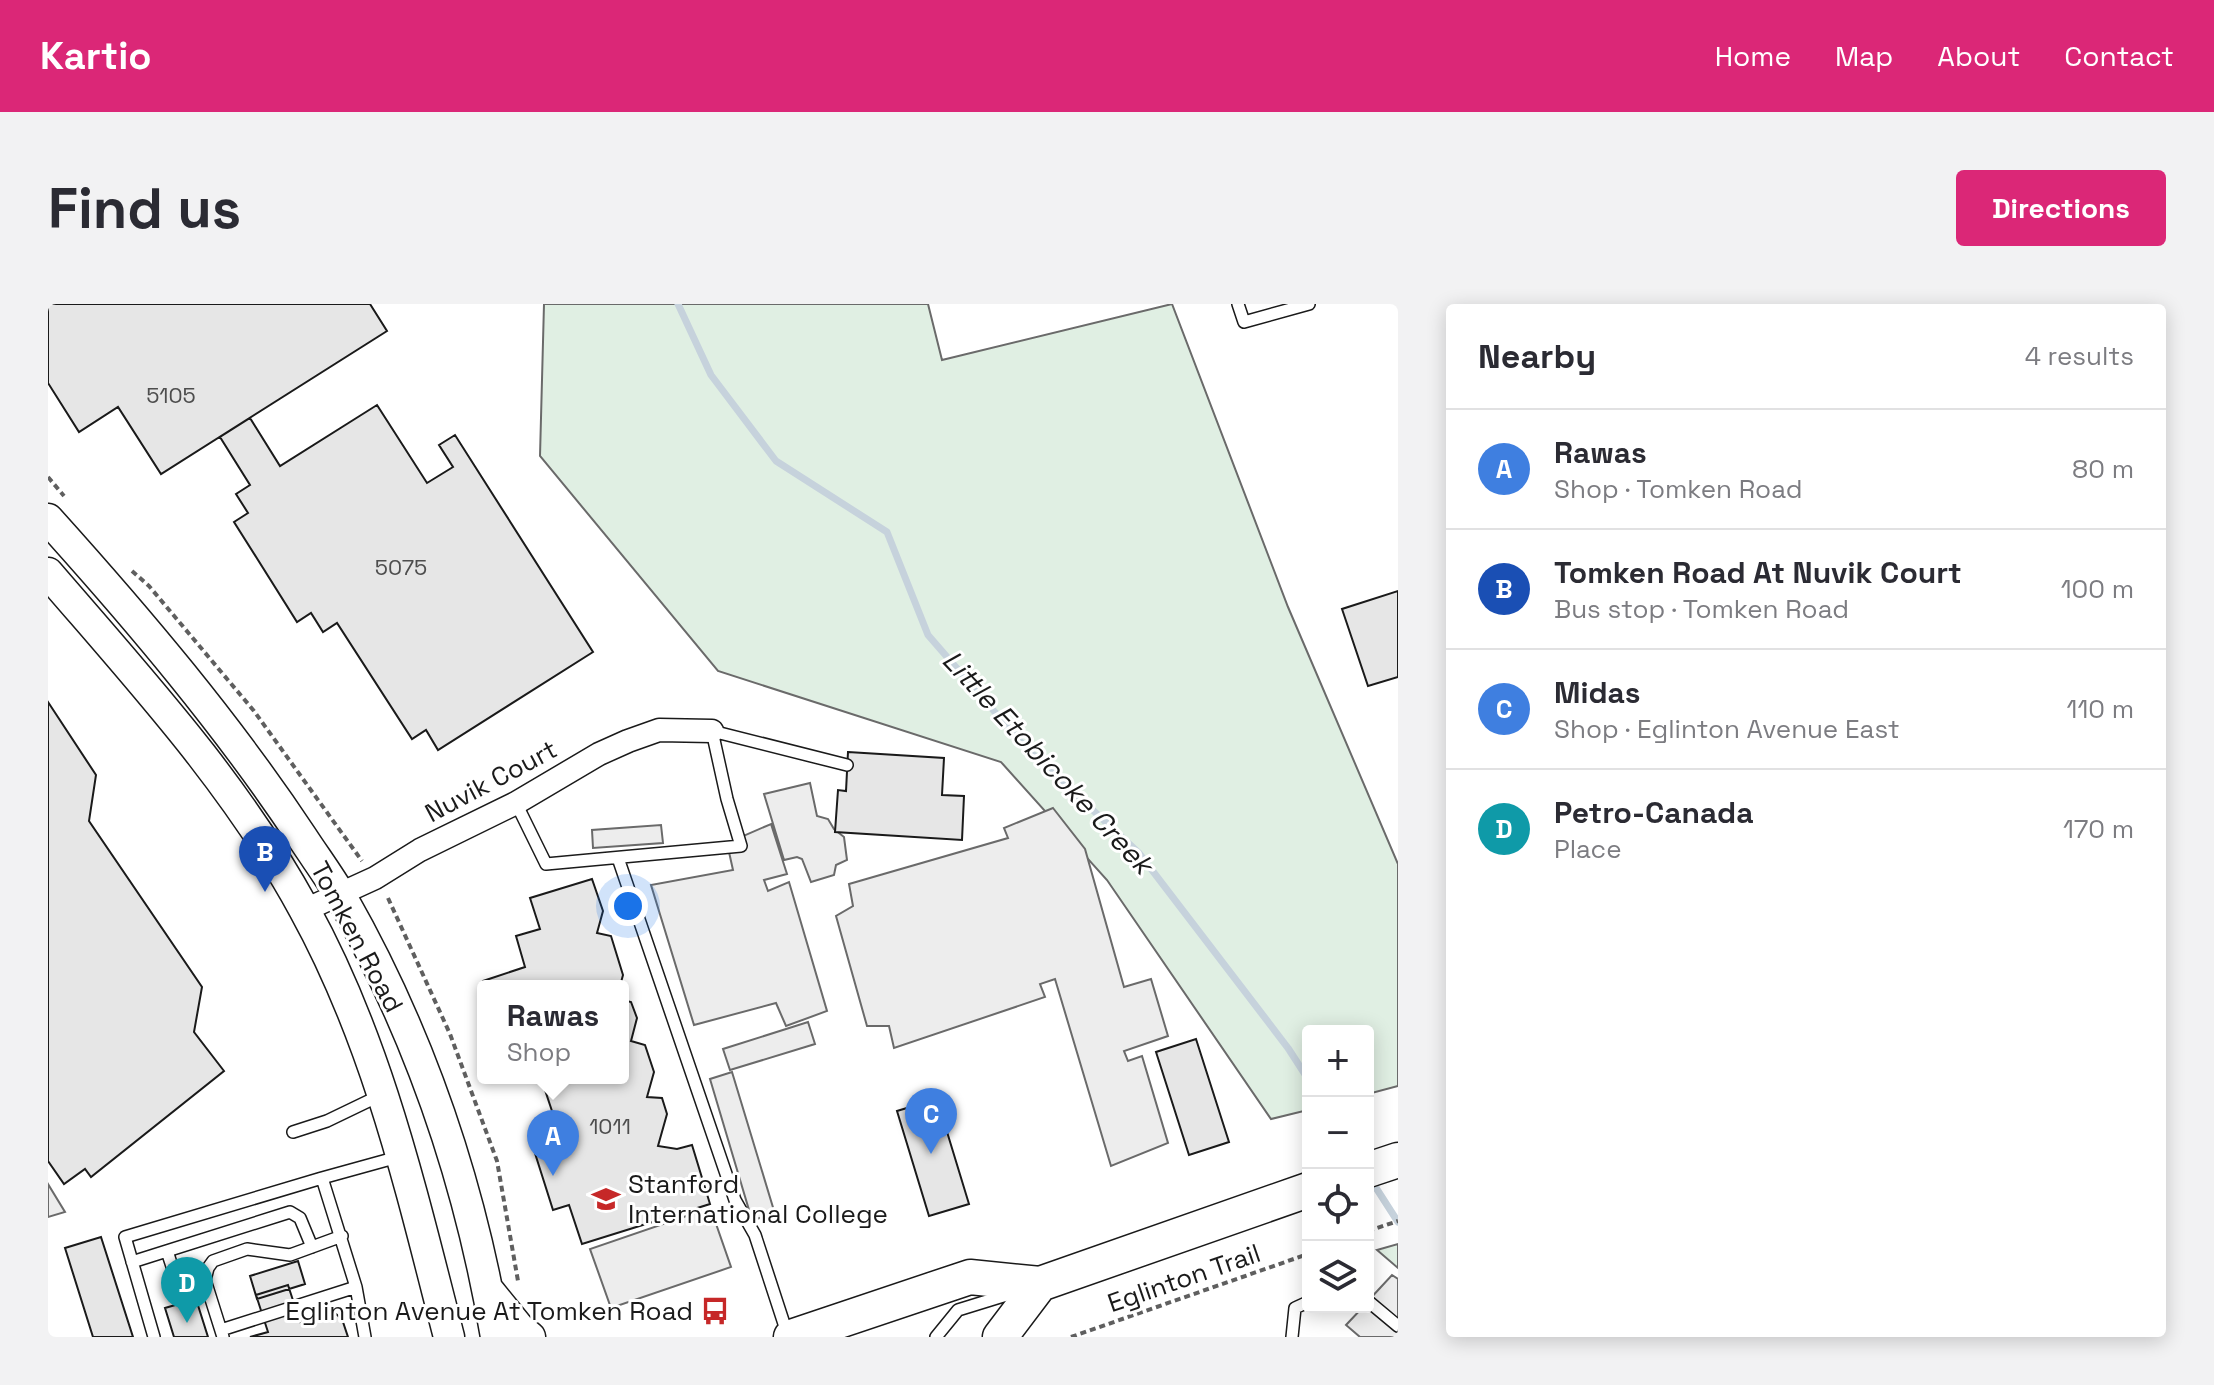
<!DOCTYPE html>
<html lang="en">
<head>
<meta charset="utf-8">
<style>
	:root { --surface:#fff; --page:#f2f2f3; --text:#2b2b33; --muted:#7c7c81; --line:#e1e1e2; --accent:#db2777 }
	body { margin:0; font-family:"Space Grotesk",sans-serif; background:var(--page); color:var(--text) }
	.controls { position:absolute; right:24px; bottom:24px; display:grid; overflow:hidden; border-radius:8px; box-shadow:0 4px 20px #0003 }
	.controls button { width:72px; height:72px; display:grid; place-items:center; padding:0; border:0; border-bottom:2px solid var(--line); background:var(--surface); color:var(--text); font:40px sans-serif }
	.you { position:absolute; left:580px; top:602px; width:28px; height:28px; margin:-20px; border:6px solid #fff; border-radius:50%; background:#1a73e8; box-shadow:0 0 0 12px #1a73e833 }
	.badge { display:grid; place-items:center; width:52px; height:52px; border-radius:50%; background:var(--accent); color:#fff; font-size:26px; font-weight:700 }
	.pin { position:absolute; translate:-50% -66px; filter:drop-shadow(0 2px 4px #0008) }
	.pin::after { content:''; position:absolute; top:42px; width:28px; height:24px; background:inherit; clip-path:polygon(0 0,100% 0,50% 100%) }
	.popup { position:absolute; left:429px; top:676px; width:152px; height:104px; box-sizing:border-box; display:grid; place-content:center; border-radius:8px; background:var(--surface); filter:drop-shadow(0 2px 6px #0005); font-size:26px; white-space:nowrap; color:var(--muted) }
	.popup b { font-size:30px; color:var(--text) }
	.popup::after { content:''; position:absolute; left:50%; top:100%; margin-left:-16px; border:16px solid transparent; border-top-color:var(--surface) }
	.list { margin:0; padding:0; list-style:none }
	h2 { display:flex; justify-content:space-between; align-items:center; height:104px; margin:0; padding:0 32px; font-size:34px }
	h2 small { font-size:26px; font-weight:400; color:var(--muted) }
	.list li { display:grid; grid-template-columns:52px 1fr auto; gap:24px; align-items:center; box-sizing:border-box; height:120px; padding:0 32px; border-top:2px solid var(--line) }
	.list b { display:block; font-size:30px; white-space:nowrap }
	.list p { margin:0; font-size:26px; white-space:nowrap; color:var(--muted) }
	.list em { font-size:26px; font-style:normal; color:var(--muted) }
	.icon { flex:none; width:44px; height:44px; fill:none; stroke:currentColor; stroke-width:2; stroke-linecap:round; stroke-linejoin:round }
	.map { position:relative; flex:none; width:1350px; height:1033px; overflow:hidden; border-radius:8px }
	header { display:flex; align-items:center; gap:48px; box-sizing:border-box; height:112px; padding:0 40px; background:var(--accent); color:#fff }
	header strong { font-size:38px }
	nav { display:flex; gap:44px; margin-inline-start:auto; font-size:28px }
	.intro { display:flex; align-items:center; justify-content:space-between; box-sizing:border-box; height:192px; padding:0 48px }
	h1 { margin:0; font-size:56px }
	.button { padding:20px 36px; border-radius:8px; background:var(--accent); color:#fff; font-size:28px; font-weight:700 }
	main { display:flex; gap:48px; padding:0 48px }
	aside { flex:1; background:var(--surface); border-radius:8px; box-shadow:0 4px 20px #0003 }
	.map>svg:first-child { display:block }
	.green { fill:#e0efe3; stroke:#6a6a6a; stroke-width:2 }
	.parking { fill:#ededed; stroke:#6a6a6a; stroke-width:2 }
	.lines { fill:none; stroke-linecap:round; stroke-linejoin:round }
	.stream { stroke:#c6d2dc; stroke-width:7 }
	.building { fill:#e6e6e6; stroke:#1a1a1a; stroke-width:2 }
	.service-casing { stroke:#1a1a1a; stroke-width:14 }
	.minor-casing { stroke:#1a1a1a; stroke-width:25 }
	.secondary-casing { stroke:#1a1a1a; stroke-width:33 }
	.primary-casing { stroke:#1a1a1a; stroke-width:37 }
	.path { stroke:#5f5f5f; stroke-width:4; stroke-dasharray:6 4; stroke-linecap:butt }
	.service { stroke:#fff; stroke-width:11 }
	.minor { stroke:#fff; stroke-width:22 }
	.secondary { stroke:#fff; stroke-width:30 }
	.primary { stroke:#fff; stroke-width:34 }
	.labels { text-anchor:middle; stroke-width:6; stroke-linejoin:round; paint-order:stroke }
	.number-label { font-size:22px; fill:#4d4d4d }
	.street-label { font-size:26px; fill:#1a1a1a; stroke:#fff }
	.poi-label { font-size:26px; fill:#1a1a1a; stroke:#fff; text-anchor:start }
	.water-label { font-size:28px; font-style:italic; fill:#1a1a1a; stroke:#fff }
</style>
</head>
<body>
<header>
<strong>Kartio</strong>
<nav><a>Home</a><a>Map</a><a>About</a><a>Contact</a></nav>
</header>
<div class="intro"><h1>Find us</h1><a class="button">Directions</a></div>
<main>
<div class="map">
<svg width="1350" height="1033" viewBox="0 0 1350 1033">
	<rect width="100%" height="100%" fill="#fff"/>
	<path class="green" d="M496,0h384l14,56 230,-56 116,303 110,257v222l-30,8v-63h-60v79l-37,9 -164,-239 -106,-118 -283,-91 -178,-215z
		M1350,940v24l-21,-18z"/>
	<path class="parking" d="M762,479l7,33 11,3 6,10 10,8 3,23 -11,5 -2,10 -23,7 -9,-23 -5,-2 -13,3 -20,-66z
		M1005,504l32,41 39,138 27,-8 17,57 -44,15 4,10 14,-5 26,87 -57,23 -56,-187 -15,5 5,13 -151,51 -5,-22h-22l-31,-110 17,-10 -4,-22 159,-46 -4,-10z
		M723,520l16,50 -23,6 4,11 21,-9 38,129 -41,15 -10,-23 -82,22 -43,-140 82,-15 -6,-27z
		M613,521l2,18 -70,5 -1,-18z
		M760,718l7,22 -85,26 -7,-21z
		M684,768l43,142 -23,6 -42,-141z
		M0,880l17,28 -17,5z
		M653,907l5,13 9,-3 16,46 -120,41 -21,-59z
		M1344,971l6,4v58h-38l-14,-12 17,-18h5v-6z"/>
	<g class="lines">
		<path class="stream" d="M630,0l33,71 65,86 111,71 41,103 98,113 113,105 149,195 20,31
			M1323,876l27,42"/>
	</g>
	<path class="building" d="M0,0h322l17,27 -226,143 -43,-67 -39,25 -31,-49z
		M329,101l50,78 26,-16 -14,-22 16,-10 138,217 -155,98 -12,-20 -14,9 -75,-116 -14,9 -12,-19 -14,9 -63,-100 14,-9 -12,-19 14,-9 -30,-48 30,-19 30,48z
		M1350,287v86l-30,9 -26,-77z
		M0,398l48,73 -7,46 113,166 -8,45 30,39 -133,106 -6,-8 -21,15 -16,-23z
		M800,448l96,6 -2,37 22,1 -2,44 -127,-8 3,-42 8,1z
		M544,575l11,32 -6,22 14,3 12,39 -3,11h-136l-1,-5 42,-14 -9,-31 24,-7 -10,-31z
		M575,696l8,2 6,16 -6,23 14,4 9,27 -7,25 15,1 5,16 -9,32 19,3 15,-4 18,59 -128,40 -13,-39 -16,5 -20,-63 28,-9 -20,-60h82z
		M1148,735l33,103 -40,13 -33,-103z
		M889,795l32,105 -40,12 -32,-105z
		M53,933l32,100h-40l-28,-89z
		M250,957l7,23 -48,15 -7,-23z
		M240,981l12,37 28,-9 8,1 6,5 6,18h-98l18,-5 -12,-37z
		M148,995l12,38h-34l-9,-29z"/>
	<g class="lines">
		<defs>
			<path id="service" d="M1190,0l6,18 65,-18
				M468,499l30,61 195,-18 -14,-47 -15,-68 135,34
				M570,554l117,342 20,35 33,101
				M245,828l34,-11 54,-26
				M119,947l17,52
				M84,958l158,-50 10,6 12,29
				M1320,997l30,25
				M173,1026l135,-43
				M106,1033l-29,-100 197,-59
				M175,1033l-18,-57 3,-12 5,-7 34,-12 43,6 52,-19
				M317,1033l-9,-50 -34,-109 76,-21
				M888,1033l22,-27 55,-17
				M1244,1033l3,-29 13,-6"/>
			<path id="minor" d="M257,606l70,-32 45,-28 96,-47 83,-49 29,-13 31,-11 53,1"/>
			<path id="secondary" d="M0,215c91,101 179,205 254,318 13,20 28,40 40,61 77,135 128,285 154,439
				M0,269c92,107 188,211 256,336 74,134 107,281 145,428
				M441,987l30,37 11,9"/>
			<path id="primary" d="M1320,866l30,-10
				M743,1033l179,-60 70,7 268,-94
				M952,1033l40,-53"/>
		</defs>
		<use href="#service" class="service-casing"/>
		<use href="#minor" class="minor-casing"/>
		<use href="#secondary" class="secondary-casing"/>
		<use href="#primary" class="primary-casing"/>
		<path class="path" d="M0,173l16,19
			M84,267l17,15 105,125 108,150
			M340,594l62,136 47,127 21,120
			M1320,927l30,-10
			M1023,1033l237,-83"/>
		<use href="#service" class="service"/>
		<use href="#minor" class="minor"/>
		<use href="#secondary" class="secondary"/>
		<use href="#primary" class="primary"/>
	</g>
	<defs>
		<symbol id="university-bare" viewBox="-9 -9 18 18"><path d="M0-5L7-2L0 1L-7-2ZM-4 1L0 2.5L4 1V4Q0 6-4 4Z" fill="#c62828" stroke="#fff" stroke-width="2.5" paint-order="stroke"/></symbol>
		<symbol id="bus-bare" viewBox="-9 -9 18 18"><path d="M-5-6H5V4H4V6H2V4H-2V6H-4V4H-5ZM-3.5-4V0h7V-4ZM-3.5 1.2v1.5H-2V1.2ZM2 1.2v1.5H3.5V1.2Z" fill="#c62828" stroke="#fff" stroke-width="2.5" paint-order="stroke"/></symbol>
	</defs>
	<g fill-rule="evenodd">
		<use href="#university-bare" x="538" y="875" width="40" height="40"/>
		<use href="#bus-bare" x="647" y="987" width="40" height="40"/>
	</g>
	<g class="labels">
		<g class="number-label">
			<text x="123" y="99">5105</text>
			<text x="353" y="271">5075</text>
			<text x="562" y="830">1011</text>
		</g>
		<g class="street-label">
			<text transform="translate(443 477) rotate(-28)" y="9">Nuvik Court</text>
			<text transform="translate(309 633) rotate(62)" y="9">Tomken Road</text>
			<text transform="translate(1136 974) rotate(-19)" y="9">Eglinton Trail</text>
		</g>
		<g class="poi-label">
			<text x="580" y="889">Stanford<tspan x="580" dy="30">International College</tspan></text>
			<text x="645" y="1016" text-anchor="end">Eglinton Avenue At Tomken Road</text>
		</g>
		<g class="water-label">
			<text transform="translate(1000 458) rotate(47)" y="10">Little Etobicoke Creek</text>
		</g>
	</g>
</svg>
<div class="controls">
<button>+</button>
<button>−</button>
<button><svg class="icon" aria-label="locate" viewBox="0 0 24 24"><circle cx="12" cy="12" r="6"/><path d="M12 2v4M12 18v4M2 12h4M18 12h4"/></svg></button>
<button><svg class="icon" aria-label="layers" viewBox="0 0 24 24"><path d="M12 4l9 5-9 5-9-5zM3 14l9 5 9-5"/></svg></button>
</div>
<div class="you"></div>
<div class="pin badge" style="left:505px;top:872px;background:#3f7fe0">A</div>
<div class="popup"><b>Rawas</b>Shop</div>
<div class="pin badge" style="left:217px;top:588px;background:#1a4fb4">B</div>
<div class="pin badge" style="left:883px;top:850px;background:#3f7fe0">C</div>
<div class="pin badge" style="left:139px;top:1019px;background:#0f9aa8">D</div>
</div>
<aside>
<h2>Nearby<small>4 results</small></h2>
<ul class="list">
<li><span class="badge" style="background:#3f7fe0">A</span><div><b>Rawas</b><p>Shop · Tomken Road</p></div><em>80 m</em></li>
<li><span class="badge" style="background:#1a4fb4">B</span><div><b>Tomken Road At Nuvik Court</b><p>Bus stop · Tomken Road</p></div><em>100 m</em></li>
<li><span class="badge" style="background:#3f7fe0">C</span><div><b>Midas</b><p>Shop · Eglinton Avenue East</p></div><em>110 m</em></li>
<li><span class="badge" style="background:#0f9aa8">D</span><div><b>Petro-Canada</b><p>Place</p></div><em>170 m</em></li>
</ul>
</aside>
</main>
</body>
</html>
